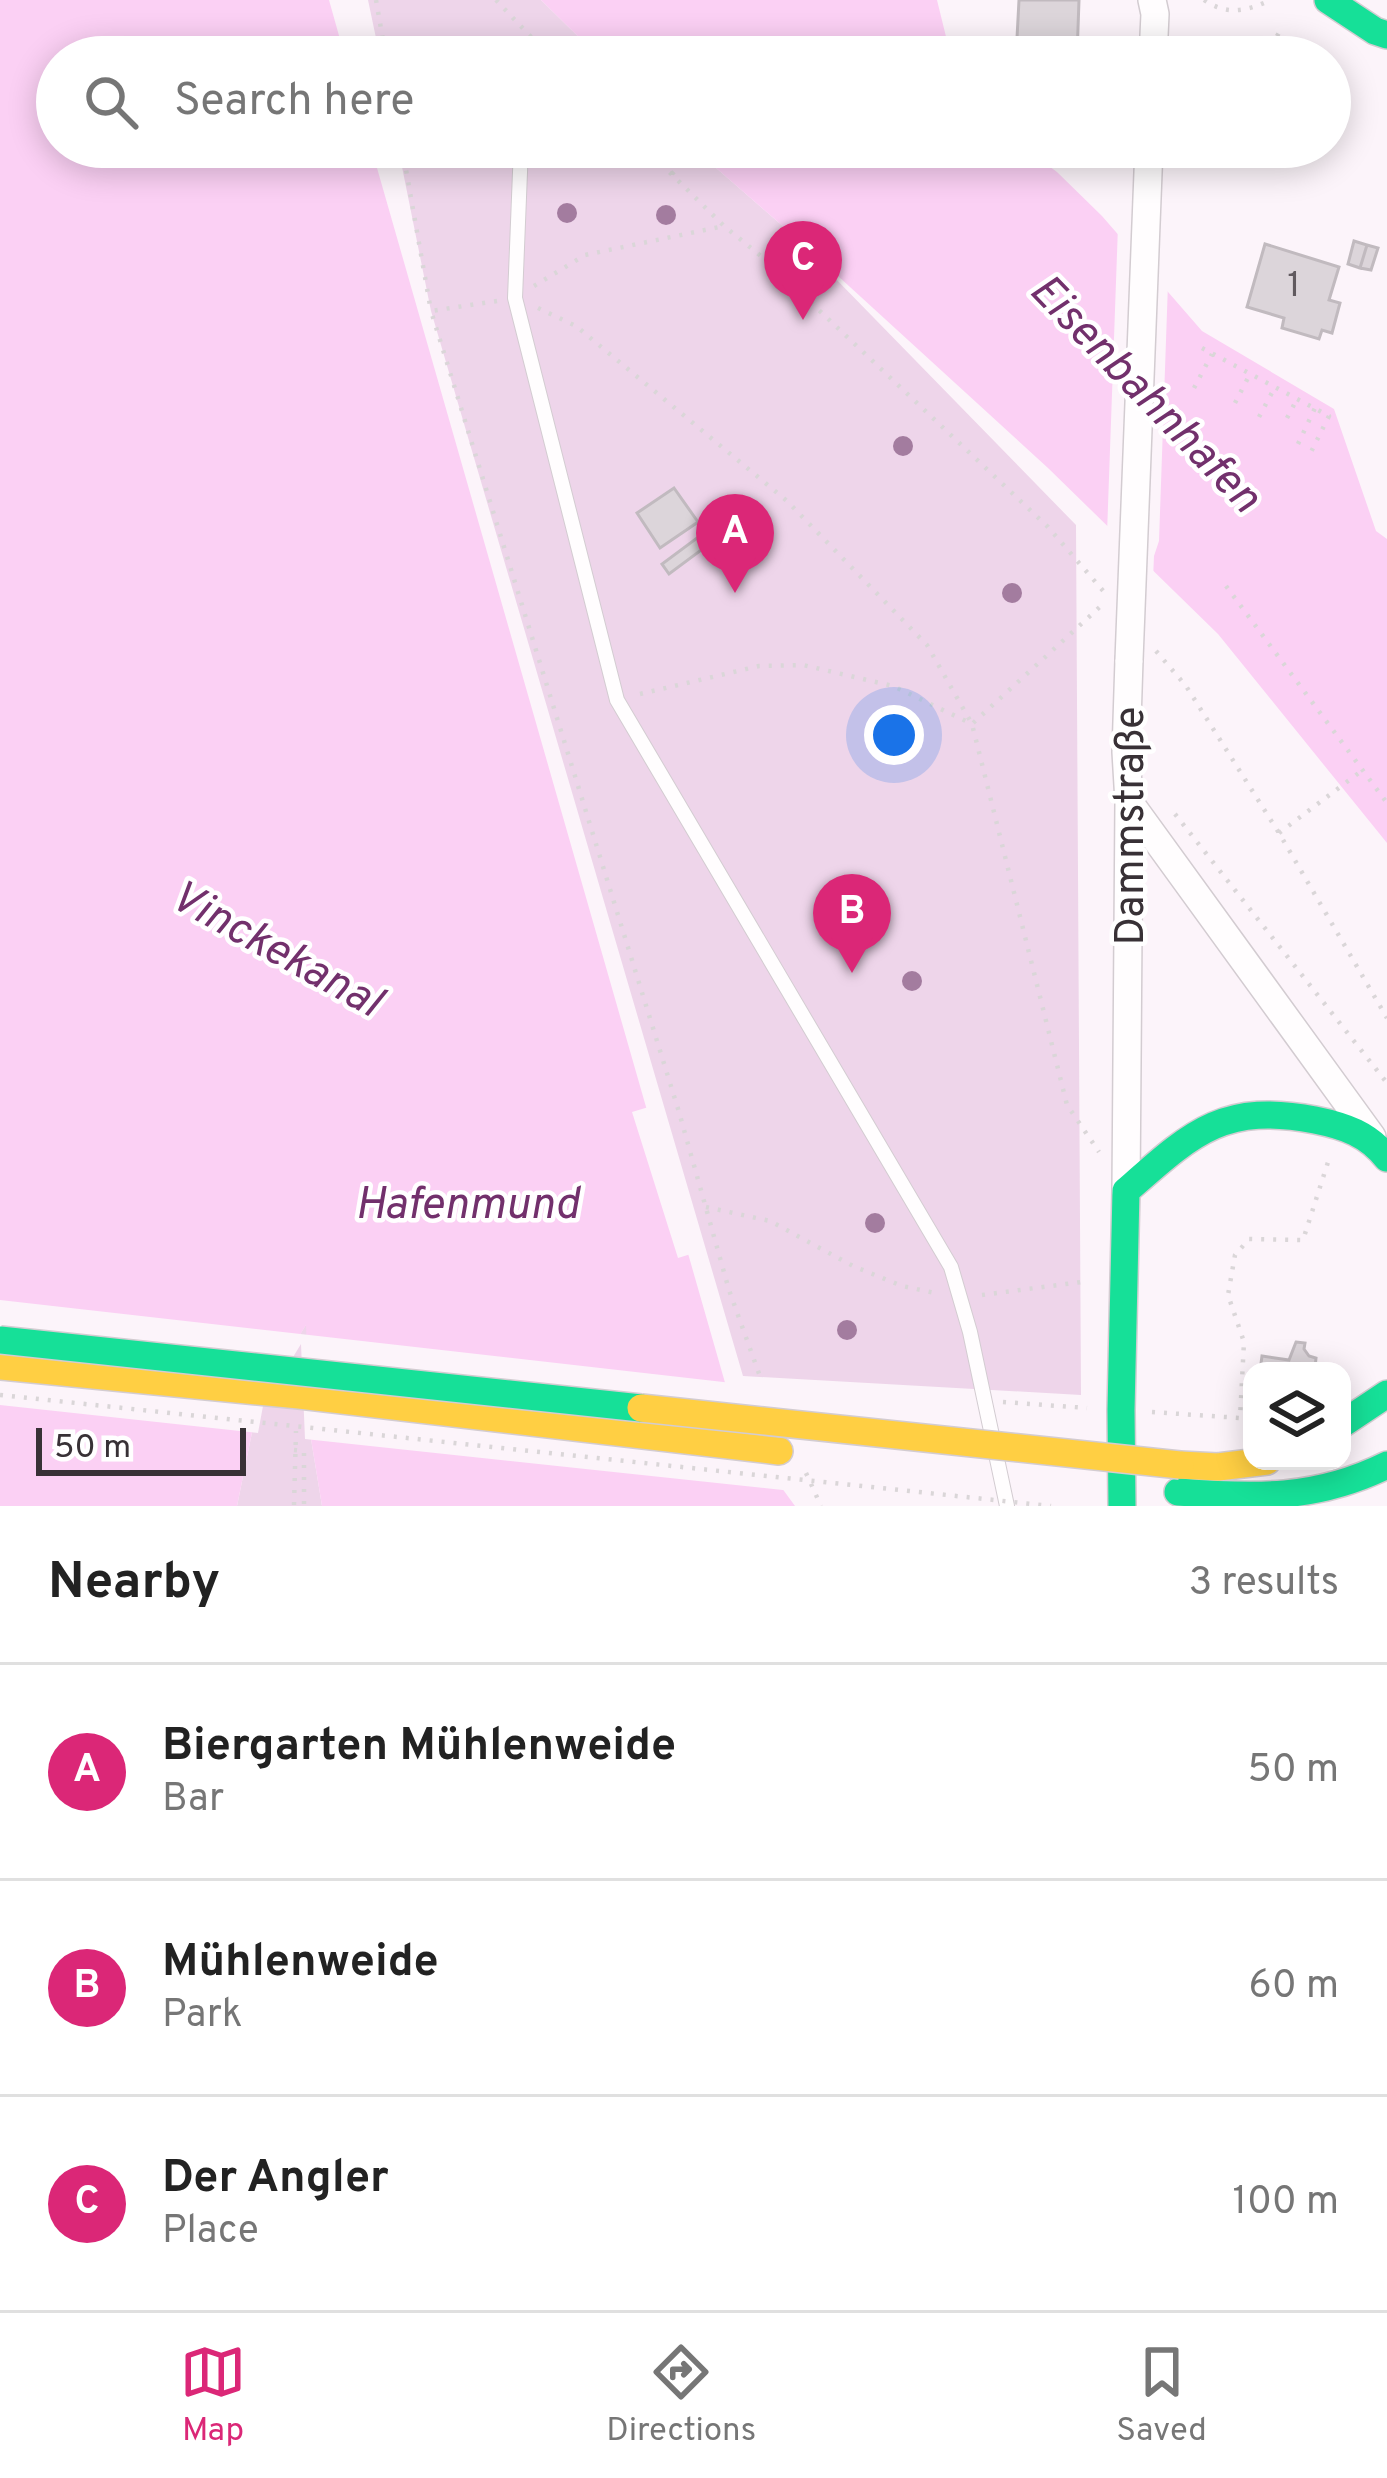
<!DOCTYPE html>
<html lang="en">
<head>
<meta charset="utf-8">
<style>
	:root { --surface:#fff; --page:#f2f2f2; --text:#222; --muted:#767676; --line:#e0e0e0; --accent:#db2777 }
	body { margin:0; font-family:Overpass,sans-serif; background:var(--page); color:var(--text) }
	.controls { position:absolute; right:36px; bottom:36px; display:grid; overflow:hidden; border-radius:24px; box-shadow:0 6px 30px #0003 }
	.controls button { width:108px; height:108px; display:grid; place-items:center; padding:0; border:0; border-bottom:3px solid var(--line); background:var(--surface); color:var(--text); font:60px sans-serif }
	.scale { position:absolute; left:36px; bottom:30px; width:210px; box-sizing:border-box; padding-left:12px; border:6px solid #383136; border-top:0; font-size:33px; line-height:42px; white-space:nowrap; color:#383136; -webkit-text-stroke:9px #fff; paint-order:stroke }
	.you { position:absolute; left:894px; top:735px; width:42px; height:42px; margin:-30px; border:9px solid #fff; border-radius:50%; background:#1a73e8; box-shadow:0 0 0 18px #1a73e833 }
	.badge { display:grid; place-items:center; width:78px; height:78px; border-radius:50%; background:var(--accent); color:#fff; font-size:39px; font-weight:700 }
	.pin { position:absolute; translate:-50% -99px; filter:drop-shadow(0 3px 6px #0008) }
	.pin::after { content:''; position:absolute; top:63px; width:42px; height:36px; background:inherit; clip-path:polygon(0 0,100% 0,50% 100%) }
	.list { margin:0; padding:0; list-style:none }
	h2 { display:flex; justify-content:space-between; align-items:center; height:156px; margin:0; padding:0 48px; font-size:51px }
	h2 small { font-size:39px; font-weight:400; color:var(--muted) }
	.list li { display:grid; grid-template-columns:78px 1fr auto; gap:36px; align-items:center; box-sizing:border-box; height:216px; padding:0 48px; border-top:3px solid var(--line) }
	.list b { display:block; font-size:45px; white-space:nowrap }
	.list p { margin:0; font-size:39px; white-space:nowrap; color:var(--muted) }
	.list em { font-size:39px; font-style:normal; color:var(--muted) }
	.icon { flex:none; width:66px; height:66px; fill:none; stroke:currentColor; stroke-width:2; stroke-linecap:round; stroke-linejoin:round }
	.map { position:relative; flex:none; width:1387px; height:1506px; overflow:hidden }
	.search { position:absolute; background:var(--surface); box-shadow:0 6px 30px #0003; left:36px; right:36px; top:36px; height:132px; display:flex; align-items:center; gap:30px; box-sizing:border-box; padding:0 42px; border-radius:66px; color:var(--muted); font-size:45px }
	.sheet { height:804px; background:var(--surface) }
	nav { display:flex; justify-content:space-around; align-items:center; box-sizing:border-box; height:168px; border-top:3px solid var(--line); background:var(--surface); font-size:33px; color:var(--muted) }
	nav a { display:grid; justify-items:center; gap:6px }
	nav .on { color:var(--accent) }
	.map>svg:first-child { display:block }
	.green { fill:#eed5ea }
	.water { fill:#fbd0f4 }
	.pier { fill:#fcf4fa }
	.building { fill:#dcd5da; stroke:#c1babf; stroke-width:3 }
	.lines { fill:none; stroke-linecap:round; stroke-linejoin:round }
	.lane-casing { stroke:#d3ccd1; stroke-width:16 }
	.street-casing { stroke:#d3ccd1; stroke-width:30 }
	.fast-casing { stroke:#d3ccd1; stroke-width:30 }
	.slow-casing { stroke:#d3ccd1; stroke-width:30 }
	.path { stroke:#dad6d8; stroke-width:4.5; stroke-dasharray:3 9; stroke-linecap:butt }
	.lane { stroke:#fffdfe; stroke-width:14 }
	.street { stroke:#fffdfe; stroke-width:27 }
	.fast { stroke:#16e098; stroke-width:27 }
	.slow { stroke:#ffcf43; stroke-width:27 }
	.street-bridge-casing { stroke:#d3ccd1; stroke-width:30; stroke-linecap:butt }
	.fast-bridge-casing { stroke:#d3ccd1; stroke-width:30; stroke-linecap:butt }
	.slow-bridge-casing { stroke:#d3ccd1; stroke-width:30; stroke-linecap:butt }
	.path-bridge { stroke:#dad6d8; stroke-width:4.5; stroke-dasharray:3 9; stroke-linecap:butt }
	.street-bridge { stroke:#fffdfe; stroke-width:27 }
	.fast-bridge { stroke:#16e098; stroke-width:27 }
	.slow-bridge { stroke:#ffcf43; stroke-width:27 }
	.tree { fill:#a37c9f }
	.labels { text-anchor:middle; stroke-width:9; stroke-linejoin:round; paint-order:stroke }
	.number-label { font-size:36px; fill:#615a5f }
	.street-label { font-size:42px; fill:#383136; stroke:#fff }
	.water-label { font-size:45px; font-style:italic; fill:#72306c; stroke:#fff }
</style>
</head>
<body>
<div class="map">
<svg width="1387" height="1506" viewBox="0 0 1387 1506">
	<rect width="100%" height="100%" fill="#fcf4fa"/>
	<path class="green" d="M368,0h173l58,57h-219z
		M398,147h294l100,87 284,291 5,870 -338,-19 -312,-1065z
		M307,1323l3,110 12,73h-85l21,-103z"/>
	<path class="water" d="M0,0h329l16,57h-288v90h314l367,1281 57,78h-473l-12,-73 -4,-108 -48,78 -21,103h-237z
		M541,0h396l14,57h-352z
		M692,147h331l34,25 45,44 100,115 132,78 42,122 11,8v304l-169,-209 -170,-166 -256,-234z"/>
	<path class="pier" d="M1118,226l50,57 -9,258 -5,15 -1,23 -46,-45z
		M652,1106l42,147 -16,5 -46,-146z
		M0,1300l732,83 12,42 48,66 -487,-52 -4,-95 -38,62 -5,27 -258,-28z"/>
	<path class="building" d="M1019,0h60l-2,57h-61z
		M1354,241l13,4 -7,23 -12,-4z
		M1265,244l74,23 -10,33 11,3 -8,30 -10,-3 -3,9 -37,-11 2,-10 -37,-11z
		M1367,245l11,3 -7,22 -11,-2z
		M674,488l24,34 -38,26 -23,-35z
		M701,535l7,10 -39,29 -7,-10z
		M1296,1342l9,1 -1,6 5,7 7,2 -1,10 -6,-1 -1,4h-48l2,-15 27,4z"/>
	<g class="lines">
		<defs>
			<path id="lane" d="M521,147l-6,151 102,402 334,567 19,65 37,174"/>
			<path id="street" d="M1152,0l3,14 -2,43
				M1129,802l243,335
				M1126,1191l3,-389 -3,-50 3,-92"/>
			<path id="fast" d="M1328,0l47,31 12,4
				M1342,1424l45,-30
				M1178,1492c77,6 138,8 209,-27
				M1122,1506l-1,-96 5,-219c66,-58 97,-89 189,-71 30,6 53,14 72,38"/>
			<path id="slow" d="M0,1366l299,29 480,56
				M1180,1465l38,2 49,-6"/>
		</defs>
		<use href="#lane" class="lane-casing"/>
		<use href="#street" class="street-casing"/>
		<use href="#fast" class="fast-casing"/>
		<use href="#slow" class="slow-casing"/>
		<path class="path" d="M376,0l10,57
			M496,0l54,57
			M1204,0c24,16 42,11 67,0
			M589,57l5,-5
			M1265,57l15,-26
			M402,147l29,164
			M644,147l80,79 43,35 281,266 57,66
			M672,174l22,-25
			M768,261l24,-27
			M534,286l51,-31 139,-29
			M497,301l-66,10 248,801 50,178 33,92
			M538,308l38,18 211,175 140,144 45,79 95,381 32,47
			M1202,348l127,68 -18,36
			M1194,388l18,-34
			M1235,403l15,-29
			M1259,417l16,-30
			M1287,418l10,-19
			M1298,444l17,-36
			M1226,586l161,217
			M1156,651l30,35 93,147 108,185
			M640,694l119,-28 44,-1 90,21 79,38 130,-119
			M1175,814l212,269
			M1279,833l81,-61
			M706,1207l64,14 83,45 49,20 33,7
			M982,1295l107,-14
			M1003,1402l84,6
			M1152,1412l88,6 4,-76 -16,-47 7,-40 14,-16 54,1 26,-81
			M294,1450l10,1v55
			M806,1473l15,33
			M294,1505l2,-74"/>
		<use href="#lane" class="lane"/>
		<use href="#street" class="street"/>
		<use href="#fast" class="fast"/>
		<use href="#slow" class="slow"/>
		<defs>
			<path id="street-bridge" d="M1129,660l20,-513"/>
			<path id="fast-bridge" d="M0,1340l641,68"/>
			<path id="slow-bridge" d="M641,1408l539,57"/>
		</defs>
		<use href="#street-bridge" class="street-bridge-casing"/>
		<use href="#fast-bridge" class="fast-bridge-casing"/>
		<use href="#slow-bridge" class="slow-bridge-casing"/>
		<path class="path-bridge" d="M0,1395l1051,111"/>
		<use href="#street-bridge" class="street-bridge"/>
		<use href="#fast-bridge" class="fast-bridge"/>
		<use href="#slow-bridge" class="slow-bridge"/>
	</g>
	<g class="tree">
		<circle cx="567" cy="213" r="10"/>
		<circle cx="666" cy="215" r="10"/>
		<circle cx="903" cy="446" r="10"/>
		<circle cx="1012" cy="593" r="10"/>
		<circle cx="912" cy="981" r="10"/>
		<circle cx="875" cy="1223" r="10"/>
		<circle cx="847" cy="1330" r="10"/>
	</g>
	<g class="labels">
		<g class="number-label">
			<text x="1294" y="296">1</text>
		</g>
		<g class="street-label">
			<text transform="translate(1128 826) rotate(-90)" y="15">Dammstraße</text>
		</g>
		<g class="water-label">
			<text transform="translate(1147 392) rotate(46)" y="16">Eisenbahnhafen</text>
			<text transform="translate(277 947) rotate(29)" y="16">Vinckekanal</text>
			<text x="467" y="1218">Hafenmund</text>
		</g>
	</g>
</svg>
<div class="controls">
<button><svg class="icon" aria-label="layers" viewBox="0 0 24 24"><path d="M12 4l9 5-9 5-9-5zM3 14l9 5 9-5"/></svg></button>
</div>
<div class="scale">50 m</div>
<div class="you"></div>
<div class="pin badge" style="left:735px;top:593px">A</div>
<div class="pin badge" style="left:852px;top:973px">B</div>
<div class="pin badge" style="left:803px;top:320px">C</div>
<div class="search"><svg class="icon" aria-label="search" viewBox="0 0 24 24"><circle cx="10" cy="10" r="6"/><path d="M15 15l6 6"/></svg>Search here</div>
</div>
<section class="sheet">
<h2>Nearby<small>3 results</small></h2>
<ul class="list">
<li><span class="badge">A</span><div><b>Biergarten Mühlenweide</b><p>Bar</p></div><em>50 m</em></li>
<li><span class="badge">B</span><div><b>Mühlenweide</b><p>Park</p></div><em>60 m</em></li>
<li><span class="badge">C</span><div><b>Der Angler</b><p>Place</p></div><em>100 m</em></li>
</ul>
</section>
<nav>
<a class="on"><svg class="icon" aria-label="map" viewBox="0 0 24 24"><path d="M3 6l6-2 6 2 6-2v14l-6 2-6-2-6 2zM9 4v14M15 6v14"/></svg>Map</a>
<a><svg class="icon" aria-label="directions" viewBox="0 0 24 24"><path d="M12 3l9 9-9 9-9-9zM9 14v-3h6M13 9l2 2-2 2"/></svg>Directions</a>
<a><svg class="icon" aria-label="saved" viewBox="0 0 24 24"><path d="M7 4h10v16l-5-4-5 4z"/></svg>Saved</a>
</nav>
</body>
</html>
